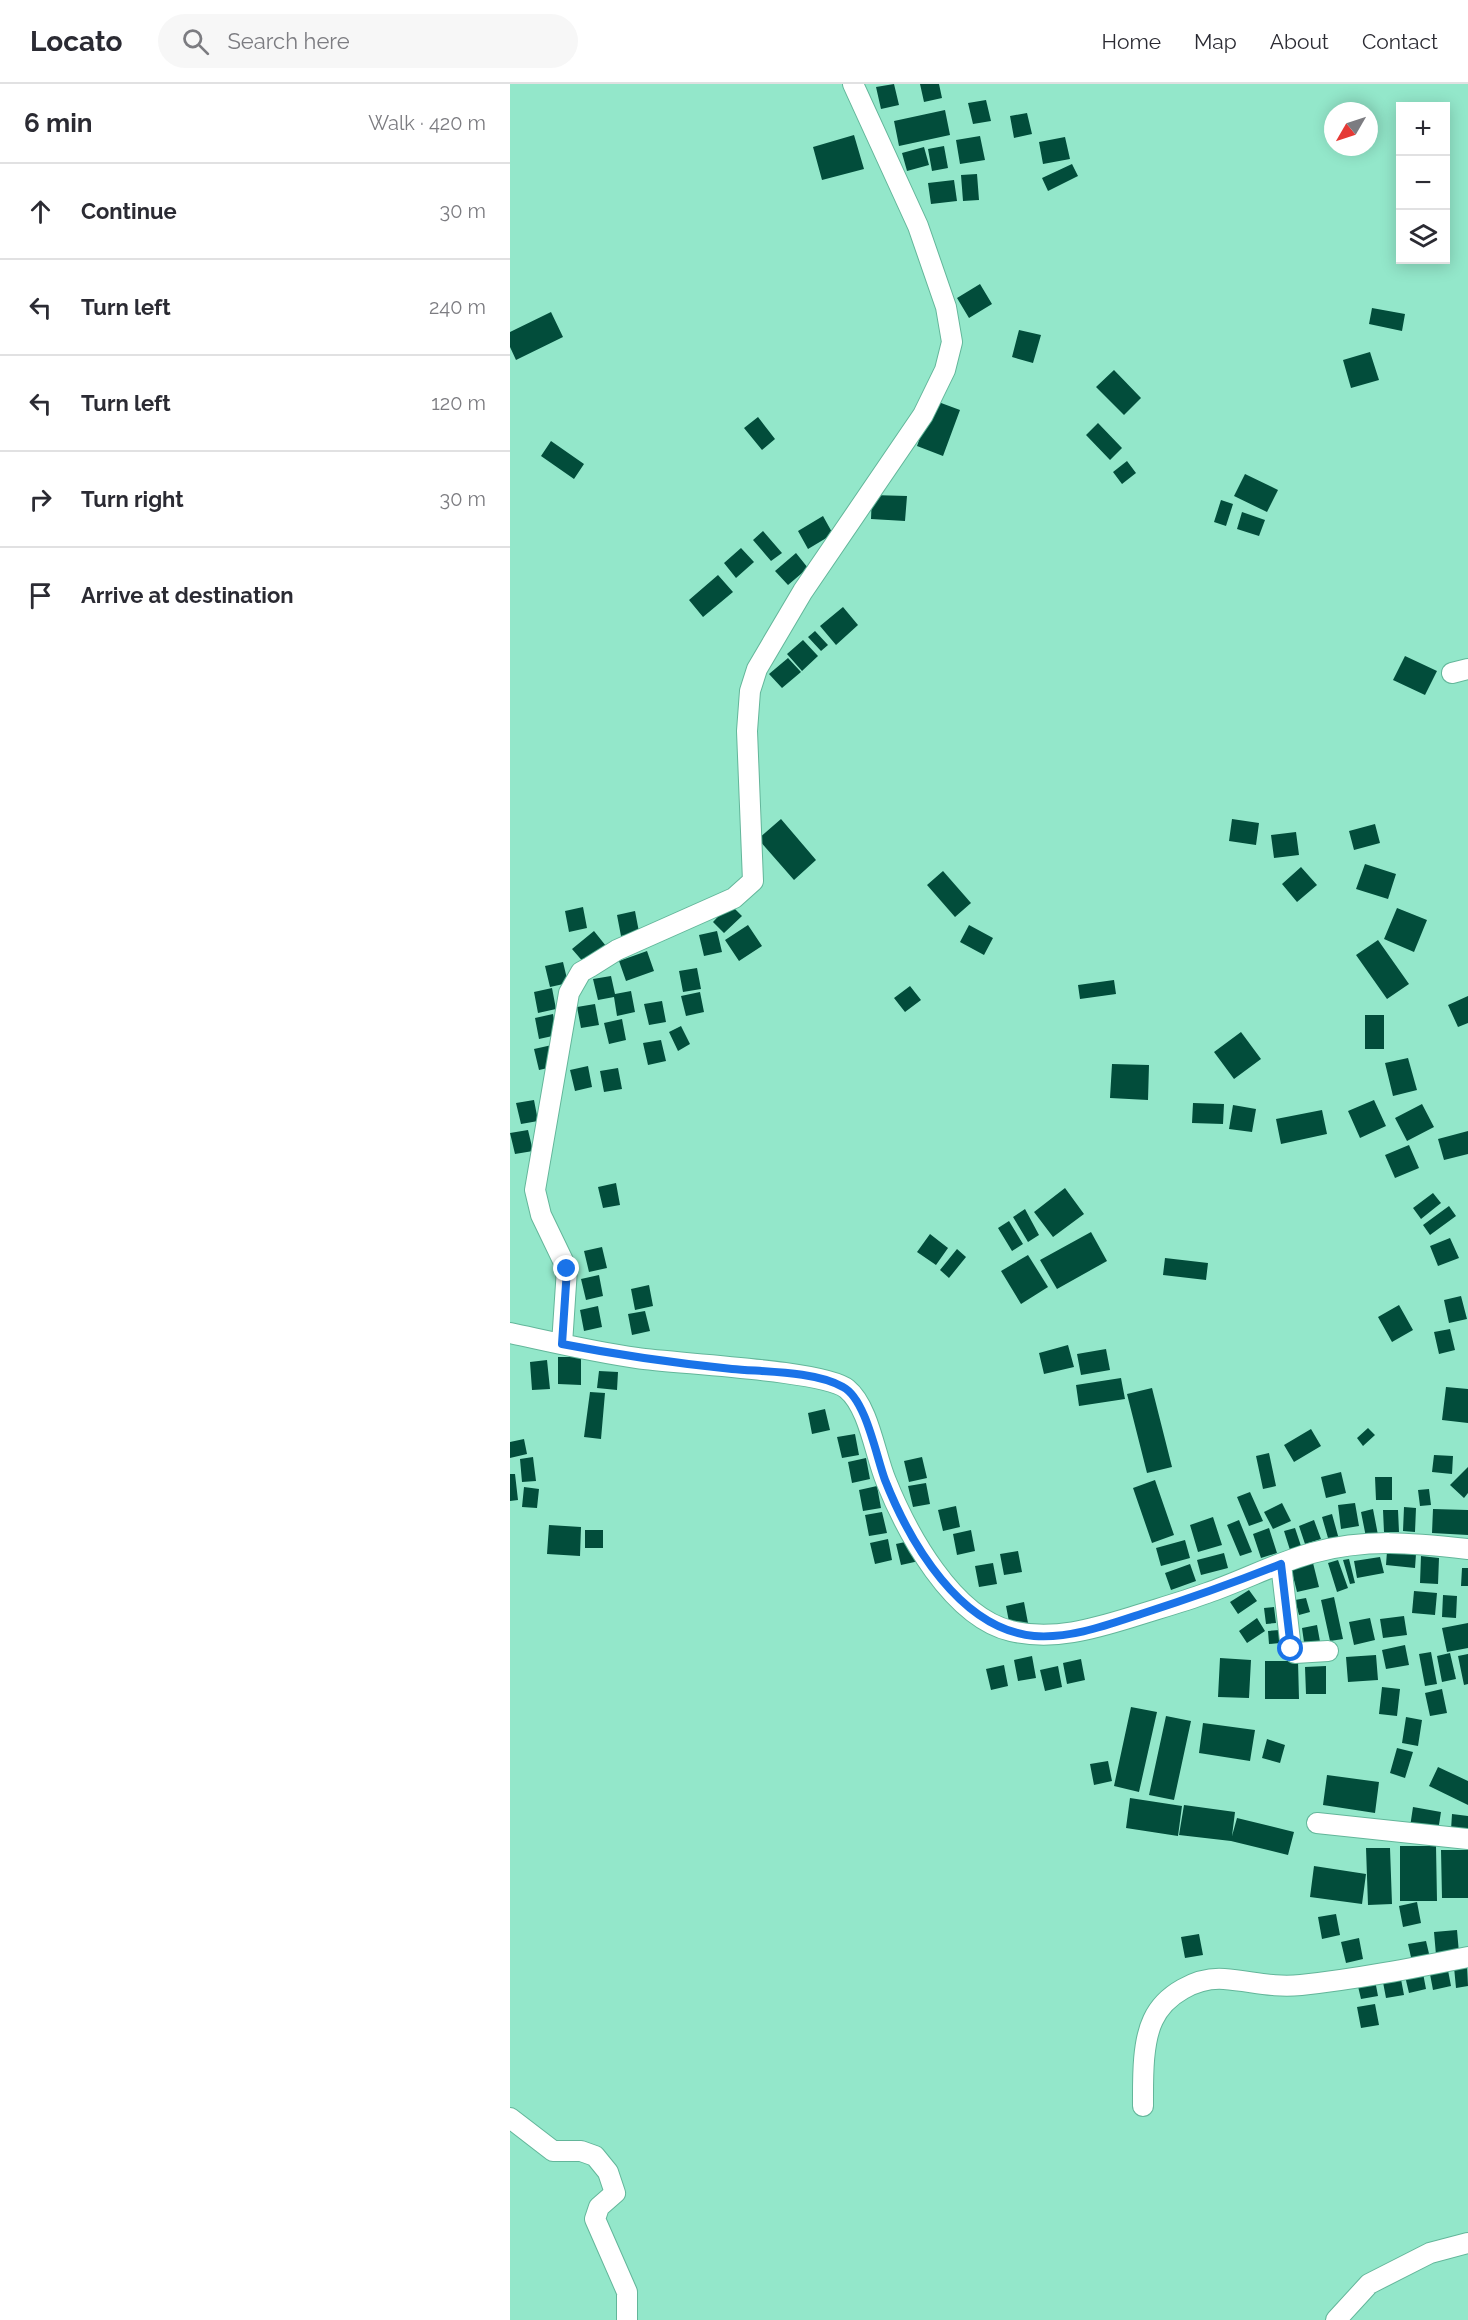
<!DOCTYPE html>
<html lang="en">
<head>
<meta charset="utf-8">
<style>
	:root { --surface:#fff; --page:#f7f7f7; --text:#2b2b33; --muted:#7c7c81; --line:#e1e1e2 }
	body { margin:0; font-family:Raleway,sans-serif; background:var(--page); color:var(--text) }
	.controls { position:absolute; right:18px; top:18px; display:grid; overflow:hidden; border-radius:0px; box-shadow:0 3px 15px #0003 }
	.controls button { width:54px; height:54px; display:grid; place-items:center; padding:0; border:0; border-bottom:2px solid var(--line); background:var(--surface); color:var(--text); font:30px sans-serif }
	.compass { position:absolute; left:814px; top:18px; width:54px; height:54px; border-radius:50%; background:var(--surface); box-shadow:0 3px 15px #0003; rotate:231deg }
	.stop { position:absolute; width:18px; height:18px; margin:-14px; border:4px solid #1a73e8; border-radius:50%; background:#fff }
	.stop.end { background:#1a73e8; border-color:#fff; box-shadow:0 2px 6px #0008 }
	.list { margin:0; padding:0; list-style:none }
	h2 { display:flex; justify-content:space-between; align-items:center; height:78px; margin:0; padding:0 24px; font-size:26px }
	h2 small { font-size:20px; font-weight:400; color:var(--muted) }
	.list li { display:grid; grid-template-columns:39px 1fr auto; gap:18px; align-items:center; box-sizing:border-box; height:96px; padding:0 24px; border-top:2px solid var(--line) }
	.list b { display:block; font-size:22px; white-space:nowrap }
	.list em { font-size:20px; font-style:normal; color:var(--muted) }
	.icon { flex:none; width:33px; height:33px; fill:none; stroke:currentColor; stroke-width:2; stroke-linecap:round; stroke-linejoin:round }
	.map { position:relative; flex:none; width:958px; height:2236px; overflow:hidden }
	header { display:flex; align-items:center; gap:36px; box-sizing:border-box; height:84px; padding:0 30px; background:var(--surface); border-bottom:2px solid var(--line) }
	header strong { font-size:28px }
	nav { display:flex; gap:33px; margin-inline-start:auto; font-size:21px }
	.search { width:420px; height:54px; background:var(--page); display:flex; align-items:center; gap:15px; box-sizing:border-box; padding:0 21px; border-radius:33px; color:var(--muted); font-size:22px }
	main { display:flex }
	aside { flex:1; background:var(--surface) }
	.map>svg:first-child { display:block }
	.building { fill:#024d3b }
	.lines { fill:none; stroke-linecap:round; stroke-linejoin:round }
	.minor-casing { stroke:#63b69a; stroke-width:22 }
	.minor { stroke:#fff; stroke-width:20 }
	.route { stroke:#1a73e8; stroke-width:8 }
</style>
</head>
<body>
<header>
<strong>Locato</strong>
<div class="search"><svg class="icon" aria-label="search" viewBox="0 0 24 24"><circle cx="10" cy="10" r="6"/><path d="M15 15l6 6"/></svg>Search here</div>
<nav><a>Home</a><a>Map</a><a>About</a><a>Contact</a></nav>
</header>
<main>
<aside>
<h2>6 min<small>Walk · 420 m</small></h2>
<ul class="list">
<li><svg class="icon" aria-label="ahead" viewBox="0 0 24 24"><path d="M12 20V5M6 11l6-6 6 6"/></svg><div><b>Continue</b></div><em>30 m</em></li>
<li><svg class="icon" aria-label="left" viewBox="0 0 24 24"><path d="M17 20v-9H6M10 6l-5 5 5 5"/></svg><div><b>Turn left</b></div><em>240 m</em></li>
<li><svg class="icon" aria-label="left" viewBox="0 0 24 24"><path d="M17 20v-9H6M10 6l-5 5 5 5"/></svg><div><b>Turn left</b></div><em>120 m</em></li>
<li><svg class="icon" aria-label="right" viewBox="0 0 24 24"><path d="M7 20v-9h11M14 6l5 5-5 5"/></svg><div><b>Turn right</b></div><em>30 m</em></li>
<li><svg class="icon" aria-label="arrive" viewBox="0 0 24 24"><path d="M6 21V4h12l-3 4 3 4H6"/></svg><div><b>Arrive at destination</b></div></li>
</ul>
</aside>
<div class="map">
<svg width="958" height="2236" viewBox="0 0 958 2236">
	<rect width="100%" height="100%" fill="#93e7ca"/>
	<path class="building" d="M384,0l5,21 -18,4 -5,-22z
		M410,0h19l3,14 -18,4z
		M476,16l5,21 -18,3 -5,-21z
		M435,26l5,25 -51,11 -5,-25z
		M517,29l5,21 -18,4 -4,-22z
		M344,51l10,34 -42,11 -9,-33z
		M470,52l5,24 -25,4 -4,-24z
		M555,53l5,22 -27,5 -4,-22z
		M434,62l4,22 -16,3 -4,-22z
		M414,63l5,18 -22,6 -5,-18z
		M562,80l6,12 -30,15 -6,-13z
		M467,90l2,26 -16,1 -2,-26z
		M444,96l3,21 -26,3 -3,-21z
		M470,200l12,20 -23,14 -12,-20z
		M862,224l33,6 -3,17 -33,-7z
		M41,228l12,25 -47,23 -6,-13v-15z
		M509,246l22,5 -8,28 -21,-6z
		M860,268l9,28 -28,8 -8,-28z
		M604,286l27,28 -17,17 -28,-28z
		M423,316l27,10 -17,46 -26,-10z
		M248,333l17,22 -13,11 -18,-22z
		M588,339l24,25 -12,12 -24,-25z
		M41,357l33,23 -10,15 -33,-23z
		M617,377l9,12 -14,11 -9,-12z
		M735,390l33,16 -11,22 -33,-16z
		M362,411l35,1 -2,25 -34,-2z
		M711,416l12,4 -7,22 -12,-4z
		M732,428l23,8 -6,16 -22,-7z
		M313,432l10,18 -25,15 -10,-18z
		M253,447l19,22 -11,8 -18,-21z
		M231,464l13,14 -18,16 -12,-15z
		M286,469l12,15 -20,17 -13,-14z
		M208,491l15,17 -30,25 -14,-17z
		M333,523l15,18 -22,20 -16,-19z
		M305,547l13,14 -7,6 -13,-14z
		M293,556l15,16 -16,15 -15,-17z
		M895,572l32,15 -12,24 -32,-15z
		M278,574l13,14 -19,16 -13,-14z
		M271,735l35,41 -22,20 -36,-41z
		M722,735l27,4 -3,22 -27,-4z
		M865,740l5,19 -26,7 -5,-19z
		M786,748l3,23 -25,3 -3,-23z
		M855,780l31,10 -8,25 -32,-10z
		M791,783l16,18 -20,17 -15,-18z
		M433,787l28,32 -16,14 -28,-32z
		M220,820l12,12 -18,17 -11,-11z
		M73,823l4,21 -18,4 -4,-21z
		M887,824l30,12 -13,32 -30,-13z
		M125,827l4,21 -18,4 -4,-21z
		M238,841l14,21 -23,15 -14,-21z
		M459,841l24,13 -9,17 -24,-13z
		M84,847l12,15 -21,18 -13,-15z
		M207,847l5,21 -18,4 -5,-21z
		M868,856l31,44 -22,15 -31,-44z
		M137,867l7,20 -28,10 -7,-20z
		M53,878l5,21 -18,4 -5,-21z
		M187,884l4,21 -18,3 -4,-21z
		M101,892l4,18 16,-3 4,21 -18,4 -3,-19 -16,3 -5,-21z
		M604,896l2,14 -36,5 -2,-14z
		M400,902l11,14 -16,12 -11,-14z
		M42,904l4,21 -18,4 -4,-21z
		M190,908l4,20 -18,4 -5,-20z
		M958,912v27l-10,4 -10,-22z
		M152,917l4,21 -17,3 -5,-21z
		M85,920l4,21 -18,3 -4,-21z
		M43,930l4,21 -18,4 -4,-21z
		M855,931h19v34h-19z
		M112,935l4,21 -17,4 -5,-21z
		M171,942l9,18 -12,7 -9,-19z
		M731,948l20,27 -27,20 -20,-27z
		M151,956l5,21 -18,4 -5,-22z
		M42,961l5,21 -18,4 -5,-21z
		M898,974l9,32 -24,6 -8,-33z
		M602,980l37,1 -1,35 -38,-2z
		M78,982l4,21 -17,4 -5,-21z
		M108,984l4,21 -18,3 -4,-21z
		M24,1016l4,21 -17,3 -5,-21z
		M864,1016l12,26 -26,12 -12,-27z
		M683,1019l31,1 -1,20 -31,-1z
		M912,1020l12,23 -27,14 -12,-23z
		M723,1021l23,4 -4,23 -23,-3z
		M812,1026l5,24 -46,10 -5,-25z
		M18,1046l5,21 -18,3 -5,-21z
		M958,1047v23l-24,6 -6,-21z
		M899,1061l10,23 -24,10 -10,-23z
		M106,1099l4,22 -17,3 -5,-21z
		M555,1104l19,26 -31,23 -19,-25z
		M923,1109l8,10 -20,16 -8,-11z
		M939,1122l7,10 -26,19 -7,-10z
		M515,1125l14,26 -11,7 -15,-25z
		M499,1137l14,23 -11,7 -14,-23z
		M581,1148l16,29 -50,28 -17,-29z
		M420,1150l18,14 -12,17 -19,-13z
		M940,1154l9,20 -21,8 -8,-20z
		M92,1163l5,21 -18,4 -5,-21z
		M447,1165l9,8 -17,21 -9,-8z
		M518,1171l20,32 -27,17 -20,-33z
		M655,1174l43,5 -2,17 -43,-5z
		M89,1191l4,21 -17,4 -5,-21z
		M139,1201l4,21 -18,4 -4,-21z
		M951,1212l6,23 -18,4 -5,-23z
		M889,1221l14,25 -21,12 -14,-25z
		M88,1222l4,21 -18,4 -4,-21z
		M135,1227l5,20 -18,4 -4,-21z
		M940,1245l5,21 -16,4 -5,-22z
		M558,1261l6,22 -30,7 -5,-21z
		M596,1265l4,21 -29,5 -4,-21z
		M48,1273h23v28l-23,-1z
		M37,1276l3,29 -18,1 -2,-28z
		M89,1287l19,1 -1,18 -20,-2z
		M611,1294l4,21 -46,7 -3,-21z
		M936,1303l22,2v34l-26,-3z
		M642,1304l20,79 -25,6 -20,-79z
		M80,1308l15,1 -4,46 -17,-2z
		M315,1325l5,21 -18,4 -4,-21z
		M858,1344l7,7 -12,11 -6,-8z
		M801,1345l10,17 -27,16 -10,-17z
		M345,1350l4,21 -17,3 -5,-21z
		M14,1355l3,15 -17,4v-16z
		M759,1369l7,33 -13,3 -7,-33z
		M924,1371l19,1 -1,18 -20,-2z
		M23,1373l3,24 -14,1 -2,-23z
		M412,1373l5,21 -18,4 -5,-21z
		M356,1374l4,21 -18,4 -4,-21z
		M958,1383v26l-4,5 -14,-13z
		M831,1388l5,21 -20,5 -5,-21z
		M0,1390h5l3,26 -8,1z
		M865,1393h17v23h-16z
		M645,1396l19,55 -22,8 -19,-55z
		M416,1399l4,21 -17,3 -5,-21z
		M367,1402l4,22 -18,3 -4,-21z
		M14,1403l15,2 -2,19 -15,-1z
		M919,1405l2,16 -11,1 -2,-16z
		M740,1408l13,29 -14,5 -12,-29z
		M772,1419l9,18 -18,8 -9,-17z
		M845,1419l4,23 -18,3 -3,-24z
		M446,1422l4,21 -17,4 -5,-21z
		M894,1423l12,1 -1,24 -12,-1z
		M863,1425l5,26 -12,2 -5,-25z
		M923,1425l35,1v25l-36,-2z
		M873,1426h15l1,22h-15z
		M372,1428l5,21 -18,3 -4,-21z
		M822,1430l8,29 -10,2 -8,-28z
		M703,1433l9,28 -24,7 -8,-27z
		M729,1436l13,32 -12,4 -13,-31z
		M804,1436l7,19 -16,5 -6,-18z
		M39,1441l32,2 -1,29 -33,-2z
		M759,1444l8,25 -16,5 -8,-24z
		M785,1444l6,18 -11,4 -6,-19z
		M75,1446h18v18h-18z
		M461,1446l4,21 -18,4 -4,-21z
		M378,1455l4,21 -17,4 -5,-21z
		M404,1456l5,21 -18,4 -5,-21z
		M675,1456l5,18 -29,8 -5,-18z
		M508,1467l4,21 -18,3 -4,-21z
		M877,1467l29,3 -1,14 -29,-3z
		M714,1469l4,15 -27,7 -4,-15z
		M911,1472l18,2 -1,26 -18,-1z
		M870,1473l4,16 -27,5 -3,-17z
		M839,1475l6,24 -5,1 -7,-24z
		M828,1476l10,28 -11,4 -9,-29z
		M483,1479l4,21 -18,3 -4,-21z
		M803,1479l6,24 -22,5 -6,-24z
		M680,1480l6,17 -25,9 -6,-17z
		M952,1484h6v18h-7z
		M739,1506l8,11 -19,13 -8,-12z
		M904,1507l23,2 -2,22 -23,-2z
		M933,1511l14,1 -1,22 -14,-1z
		M824,1513l9,42 -13,2 -9,-41z
		M796,1514l4,14 -11,3 -4,-15z
		M514,1518l4,21 -18,4 -4,-21z
		M764,1523l2,16 -10,1 -2,-16z
		M894,1532l3,19 -24,3 -3,-19z
		M747,1534l8,13 -18,12 -8,-12z
		M860,1534l5,22 -21,5 -5,-23z
		M958,1539v25l-21,4 -5,-24z
		M807,1541l4,22 -16,2 -3,-21z
		M769,1546l1,13 -11,1 -1,-13z
		M895,1561l4,20 -23,4 -4,-19z
		M921,1568l6,32 -12,2 -6,-32z
		M940,1569l6,26 -14,3 -5,-26z
		M958,1570v30l-4,1 -6,-29z
		M866,1571l2,25 -30,2 -2,-25z
		M522,1572l4,22 -18,3 -4,-21z
		M710,1574l31,2 -2,38 -31,-1z
		M571,1575l4,21 -18,4 -4,-21z
		M755,1577h33l1,38h-34z
		M494,1581l4,21 -17,4 -5,-21z
		M548,1582l4,21 -17,4 -5,-21z
		M816,1582v28h-20l-1,-27z
		M872,1603l18,2 -3,27 -18,-2z
		M932,1605l5,24 -17,3 -5,-23z
		M621,1623l26,5 -18,80 -25,-6z
		M656,1632l25,5 -17,79 -25,-5z
		M896,1633l16,3 -4,26 -16,-3z
		M693,1639l52,7 -5,31 -51,-8z
		M757,1655l18,6 -5,18 -18,-5z
		M887,1664l16,4 -8,26 -15,-5z
		M598,1677l4,20 -18,4 -4,-21z
		M928,1683l30,14v24l-39,-19z
		M817,1691l52,7 -4,31 -52,-8z
		M620,1714l52,8 -4,30 -52,-8z
		M674,1721l51,7 -3,24 5,-18 57,14 -6,23 -57,-14 -52,-6z
		M903,1723l28,5 -3,19 -28,-4z
		M942,1730l16,2v15l-17,-1z
		M890,1762h36l1,55h-37z
		M856,1764h24l2,56 -24,1z
		M931,1766h27v48h-26z
		M804,1782l52,8 -4,30 -52,-7z
		M907,1818l4,21 -18,4 -4,-21z
		M826,1830l4,21 -18,4 -4,-22z
		M947,1846l2,23 -23,2 -2,-23z
		M689,1850l4,21 -18,3 -4,-21z
		M849,1854l4,21 -17,4 -5,-21z
		M916,1857l5,21 -18,4 -5,-22z
		M937,1881l4,21 -18,4 -4,-21z
		M957,1881l1,21 -12,2 -2,-21z
		M912,1884l4,21 -17,4 -5,-21z
		M890,1890l4,21 -18,3 -4,-21z
		M864,1891l4,21 -17,3 -5,-21z
		M865,1920l4,21 -18,3 -4,-21z"/>
	<g class="lines">
		<defs>
			<path id="minor" d="M942,589l16,-4
				M0,1249c42,9 84,19 127,25 39,6 187,12 210,31 22,18 28,66 39,92 21,52 66,136 125,150 42,10 82,-2 121,-14 25,-8 50,-15 75,-24 35,-12 69,-30 105,-40 55,-15 101,-10 156,-4
				M52,1260l5,-75 -26,-54 -6,-25 34,-197 12,-21 9,-5 27,-17 117,-52 19,-17 -6,-150 3,-40 7,-22 46,-78 120,-176 22,-45 7,-28 -6,-35 -28,-81 -65,-142
				M771,1480l10,85 4,4 33,-2
				M807,1739l151,16
				M633,2022c0,-26 -1,-63 10,-86 12,-26 44,-43 71,-41 28,2 48,9 77,6 56,-6 112,-17 167,-28
				M0,2034l43,33h28l14,5 13,16 7,21 -16,14 -4,12 32,73v28
				M826,2236l33,-36 61,-31 38,-10"/>
		</defs>
		<use href="#minor" class="minor-casing"/>
		<use href="#minor" class="minor"/>
	</g>
	<g class="lines">
		<path class="route" d="M57,1185l-5,75c56,11 112,19 170,25 32,3 83,2 111,18 23,12 33,69 42,93 25,63 75,149 149,156 37,3 76,-12 110,-23 47,-15 92,-31 137,-49l10,85"/>
	</g>
</svg>
<div class="controls">
<button>+</button>
<button>−</button>
<button><svg class="icon" aria-label="layers" viewBox="0 0 24 24"><path d="M12 4l9 5-9 5-9-5zM3 14l9 5 9-5"/></svg></button>
</div>
<svg class="compass" viewBox="-18 -18 36 36"><path d="M0-13l5 13h-10z" fill="#e53935"/><path d="M0 13l5-13h-10z" fill="#7c7c81"/></svg>
<div class="stop" style="left:781px;top:1565px"></div>
<div class="stop end" style="left:57px;top:1185px"></div>
</div>
</main>
</body>
</html>
